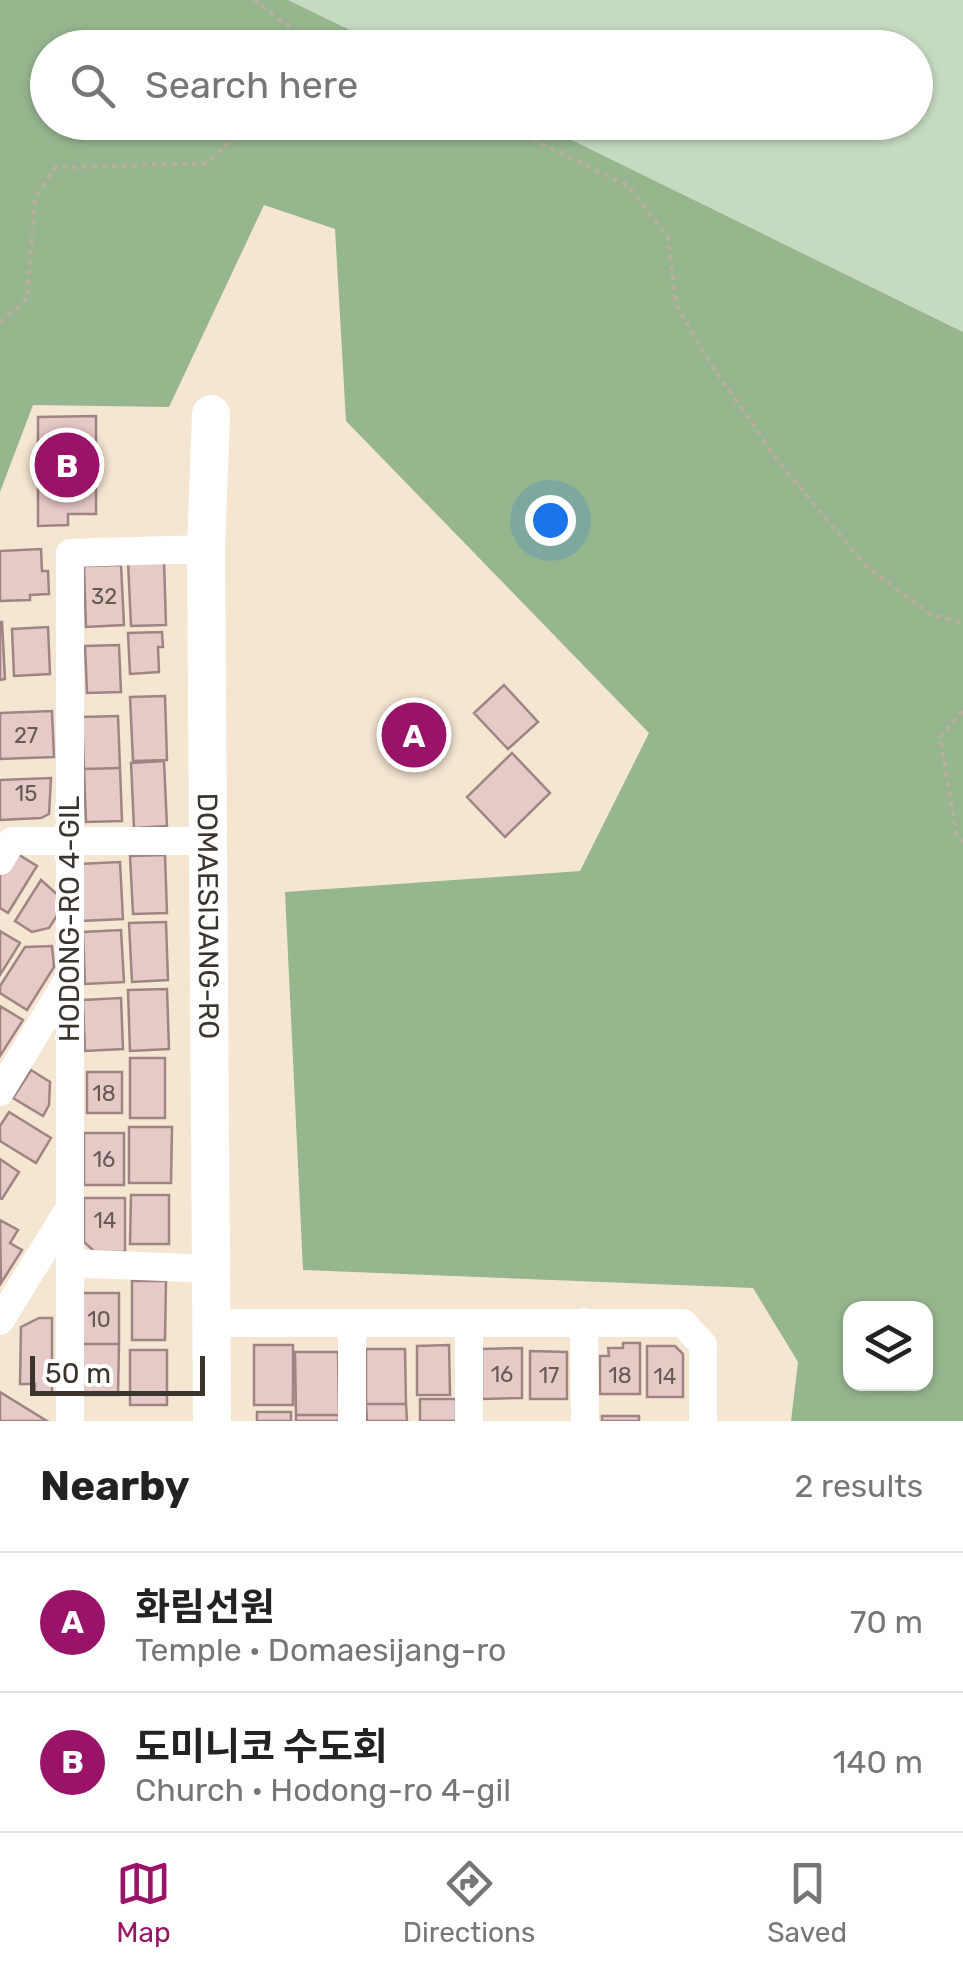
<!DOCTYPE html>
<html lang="en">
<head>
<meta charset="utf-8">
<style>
	:root { --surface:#fff; --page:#f6f6f6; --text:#222; --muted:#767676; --line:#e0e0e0; --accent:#991469 }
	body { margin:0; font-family:Rubik,"Noto Sans KR",sans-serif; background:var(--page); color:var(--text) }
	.controls { position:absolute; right:30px; bottom:30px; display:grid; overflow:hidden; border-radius:20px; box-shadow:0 2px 8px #0004 }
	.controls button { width:90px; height:90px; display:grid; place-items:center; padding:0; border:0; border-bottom:2px solid var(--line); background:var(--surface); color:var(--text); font:50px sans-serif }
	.scale { position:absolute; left:30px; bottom:25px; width:175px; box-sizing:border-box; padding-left:10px; border:5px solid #3b352d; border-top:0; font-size:28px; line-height:35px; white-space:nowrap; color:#3b352d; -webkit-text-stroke:8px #fff; paint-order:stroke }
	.you { position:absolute; left:550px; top:520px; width:35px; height:35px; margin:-25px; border:8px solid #fff; border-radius:50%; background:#1a73e8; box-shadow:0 0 0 15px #1a73e833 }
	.badge { display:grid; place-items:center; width:65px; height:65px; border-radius:50%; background:var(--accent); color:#fff; font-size:32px; font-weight:700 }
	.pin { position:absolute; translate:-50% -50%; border:5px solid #fff; box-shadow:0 2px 10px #0006 }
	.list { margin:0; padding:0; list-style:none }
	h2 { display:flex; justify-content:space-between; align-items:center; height:130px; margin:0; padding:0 40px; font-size:42px }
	h2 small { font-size:32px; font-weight:400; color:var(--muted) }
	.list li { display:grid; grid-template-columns:65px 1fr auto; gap:30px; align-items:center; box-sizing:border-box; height:140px; padding:0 40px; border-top:2px solid var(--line) }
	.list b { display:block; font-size:38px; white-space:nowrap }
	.list p { margin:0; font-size:32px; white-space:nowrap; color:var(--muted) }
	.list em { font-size:32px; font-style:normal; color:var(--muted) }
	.icon { flex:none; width:55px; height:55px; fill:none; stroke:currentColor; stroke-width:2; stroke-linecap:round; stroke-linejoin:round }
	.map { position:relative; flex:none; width:963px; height:1421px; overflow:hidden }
	.search { position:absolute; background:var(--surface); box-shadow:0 2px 8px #0004; left:30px; right:30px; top:30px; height:110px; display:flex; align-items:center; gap:25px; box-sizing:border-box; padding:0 35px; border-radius:55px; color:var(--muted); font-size:38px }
	.sheet { height:410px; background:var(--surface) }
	nav { display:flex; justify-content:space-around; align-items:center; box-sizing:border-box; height:140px; border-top:2px solid var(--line); background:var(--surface); font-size:28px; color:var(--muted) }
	nav a { display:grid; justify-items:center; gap:5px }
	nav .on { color:var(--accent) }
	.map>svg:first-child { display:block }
	.green { fill:#c5dac0 }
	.forest { fill:#96b68e; fill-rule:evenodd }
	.building { fill:#e6cac8; stroke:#9e8583; stroke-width:2.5 }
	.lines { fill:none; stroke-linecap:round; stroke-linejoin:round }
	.path { stroke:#baae9e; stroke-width:4; stroke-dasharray:5 5; stroke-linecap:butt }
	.street { stroke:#fff; stroke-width:28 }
	.secondary { stroke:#fff; stroke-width:38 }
	.labels { text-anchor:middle; stroke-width:8; stroke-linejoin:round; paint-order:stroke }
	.number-label { font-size:22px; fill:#665a54 }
	.street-label { font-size:28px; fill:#3b352d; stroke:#fff }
</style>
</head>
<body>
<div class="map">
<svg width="963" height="1421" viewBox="0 0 963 1421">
	<rect width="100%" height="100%" fill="#f5e6d2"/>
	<path class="green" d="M288,0h675v332l-426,-209 379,-1v-74l-531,-1z"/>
	<path class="forest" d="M0,0h288l97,47 -337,1v74l489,1 426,209v1089h-172l7,-59 -45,-74 -450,-18 -18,-378 295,-21 69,-138 -303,-312 -11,-192 -71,-24 -95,202 -136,-2 -33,87zM850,1308h76v76h-76z"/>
	<path class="building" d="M96,416v98h-28v11l-30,1v-109z
		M41,549l1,22h6l1,23 -19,1v5l-30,1v-50z
		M164,560l2,65 -35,1 -3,-65z
		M121,565l3,60 -38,2 -2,-61z
		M0,622h2l3,57 -5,1z
		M48,627l2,47 -36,2 -2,-47z
		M162,632l1,15h-5l1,25 -29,2 -2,-41z
		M119,645l2,47 -34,1 -2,-47z
		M504,685l34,37 -30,27 -34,-36z
		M165,696l2,64 -34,1 -3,-64z
		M52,711l2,46 -54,2v-46z
		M118,716l2,52 -36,1 -2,-52z
		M512,753l38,40 -45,44 -38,-40z
		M164,761l3,65 -33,2 -3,-65z
		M120,768l2,53 -36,1 -2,-53z
		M51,778l-2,36 -8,4 -41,2v-40z
		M11,850l26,16 -29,47 -8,-5v-41z
		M165,855l2,58 -34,1 -3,-58z
		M120,862l3,57 -42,2 -2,-57z
		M41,880l18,16 -1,18 -9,14 -17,4 -17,-11z
		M166,922l2,58 -36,2 -3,-59z
		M121,930l3,52 -39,2 -2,-52z
		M0,931l20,12 -20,32z
		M52,946l2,21 -27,43 -27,-17v-7l25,-39z
		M167,989l2,60 -39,2 -2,-61z
		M121,998l2,51 -38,2 -2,-51z
		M0,1006l23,14 -23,36z
		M130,1058h35v60h-35z
		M31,1070l19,12 -1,23 -6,11 -30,-18z
		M87,1072h35v41h-35z
		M9,1112l42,26 -15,25 -36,-22v-15z
		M129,1127h43l-1,56h-42z
		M84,1133h40v52h-40z
		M0,1159l19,13 -17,27 -2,-1z
		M131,1195h38v49h-39z
		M84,1198h41v54h-30l-11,-10z
		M0,1220l18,10 -8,13 12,7 -21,33z
		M132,1281h34l-1,59h-33z
		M80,1293h39v51h-39z
		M39,1318h13v76l-17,-1v-9h-15l1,-57z
		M623,1343h17v51h-40v-38h9l-1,-8h15z
		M80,1344h39l-1,51h-39z
		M254,1345h39v60h-39z
		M449,1345l1,50h-33v-49z
		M647,1346h28l8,8v43h-36z
		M522,1348v50l-40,1v-50z
		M366,1349h39l1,55h-40z
		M130,1350h37v55h-37z
		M530,1351l37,1v47h-37z
		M295,1352h43l1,63h-43z
		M0,1392l47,29h-47z
		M420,1399h36v22h-36z
		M366,1404h40l1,17h-40z
		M257,1412h34v9h-34z
		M296,1415h43v6h-43z
		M602,1416h37v5h-37z"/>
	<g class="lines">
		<path class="path" d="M254,0l62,48
			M496,122l131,63 41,52 8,67 30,53 72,104 88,105 64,48 33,9
			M0,322l27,-23 8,-102 20,-29 153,-5 40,-41
			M963,711l-23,26 17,100 6,5"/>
		<path class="street" d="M0,861l12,-20h196
			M0,1092l68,-112
			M70,1263l140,6
			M0,1321l69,-112
			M584,1322l1,99
			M211,1323h472l20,22v76
			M70,1421v-868l136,-4
			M352,1421v-97
			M469,1421v-97"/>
		<path class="secondary" id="s1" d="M211,414l-5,135 6,872"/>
	</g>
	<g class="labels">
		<g class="number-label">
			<text x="104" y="604">32</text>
			<text x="26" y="743">27</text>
			<text x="26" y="801">15</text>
			<text x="104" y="1101">18</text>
			<text x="104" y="1167">16</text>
			<text x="105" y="1228">14</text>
			<text x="99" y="1327">10</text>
			<text x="502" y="1382">16</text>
			<text x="549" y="1383">17</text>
			<text x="620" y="1383">18</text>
			<text x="665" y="1384">14</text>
		</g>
		<g class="street-label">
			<text dy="10" stroke="none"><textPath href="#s1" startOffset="502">DOMAESIJANG-RO</textPath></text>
			<text transform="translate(69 919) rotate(-90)" y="10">HODONG-RO 4-GIL</text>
		</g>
	</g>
</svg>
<div class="controls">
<button><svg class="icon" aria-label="layers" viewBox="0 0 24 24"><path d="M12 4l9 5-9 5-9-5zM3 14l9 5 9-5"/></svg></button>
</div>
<div class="scale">50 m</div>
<div class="you"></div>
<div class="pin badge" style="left:414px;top:735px">A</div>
<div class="pin badge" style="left:67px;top:465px">B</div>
<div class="search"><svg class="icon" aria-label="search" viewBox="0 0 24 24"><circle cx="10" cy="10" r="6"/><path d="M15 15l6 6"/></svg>Search here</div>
</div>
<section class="sheet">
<h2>Nearby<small>2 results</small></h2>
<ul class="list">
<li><span class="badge">A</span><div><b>화림선원</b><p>Temple · Domaesijang-ro</p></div><em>70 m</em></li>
<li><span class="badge">B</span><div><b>도미니코 수도회</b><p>Church · Hodong-ro 4-gil</p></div><em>140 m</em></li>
</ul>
</section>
<nav>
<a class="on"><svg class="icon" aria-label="map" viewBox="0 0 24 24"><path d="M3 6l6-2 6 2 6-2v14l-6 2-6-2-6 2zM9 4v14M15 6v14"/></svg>Map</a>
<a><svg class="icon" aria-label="directions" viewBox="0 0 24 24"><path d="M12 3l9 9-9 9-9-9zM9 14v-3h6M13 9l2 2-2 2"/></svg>Directions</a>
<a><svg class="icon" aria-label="saved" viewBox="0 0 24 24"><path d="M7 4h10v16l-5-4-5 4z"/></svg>Saved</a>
</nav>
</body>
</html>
